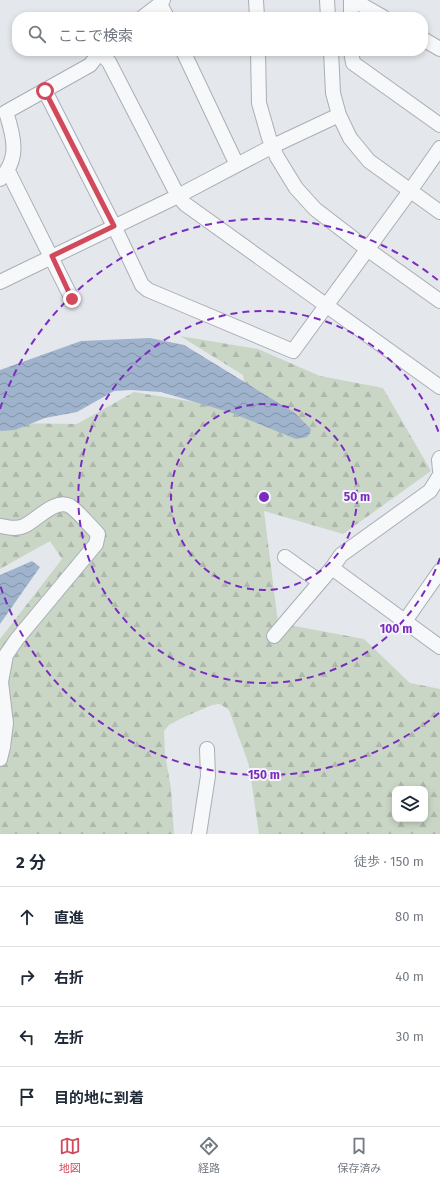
<!DOCTYPE html>
<html lang="ja">
<head>
<meta charset="utf-8">
<style>
	:root { --surface:#fff; --page:#f2f2f3; --text:#1f2937; --muted:#747a83; --line:#e0e1e3; --accent:#d1495b }
	body { margin:0; font-family:"Fira Sans","Noto Sans JP",sans-serif; background:var(--page); color:var(--text) }
	.controls { position:absolute; right:12px; bottom:12px; display:grid; overflow:hidden; border-radius:8px; box-shadow:0 2px 6px #0003 }
	.controls button { width:36px; height:36px; display:grid; place-items:center; padding:0; border:0; border-bottom:1px solid var(--line); background:var(--surface); color:var(--text); font:20px sans-serif }
	.stop { position:absolute; width:12px; height:12px; margin:-9px; border:3px solid #d1495b; border-radius:50%; background:#fff }
	.stop.end { background:#d1495b; border-color:#fff; box-shadow:0 1px 4px #0008 }
	.list { margin:0; padding:0; list-style:none }
	h2 { display:flex; justify-content:space-between; align-items:center; height:52px; margin:0; padding:0 16px; font-size:17px }
	h2 small { font-size:13px; font-weight:400; color:var(--muted) }
	.list li { display:grid; grid-template-columns:26px 1fr auto; gap:12px; align-items:center; box-sizing:border-box; height:60px; padding:0 16px; border-top:1px solid var(--line) }
	.list b { display:block; font-size:15px; white-space:nowrap }
	.list em { font-size:13px; font-style:normal; color:var(--muted) }
	.icon { flex:none; width:22px; height:22px; fill:none; stroke:currentColor; stroke-width:2; stroke-linecap:round; stroke-linejoin:round }
	.map { position:relative; flex:none; width:440px; height:834px; overflow:hidden }
	.search { position:absolute; background:var(--surface); box-shadow:0 2px 6px #0003; left:12px; right:12px; top:12px; height:44px; display:flex; align-items:center; gap:10px; box-sizing:border-box; padding:0 14px; border-radius:16px; color:var(--muted); font-size:15px }
	.sheet { height:292px; background:var(--surface) }
	nav { display:flex; justify-content:space-around; align-items:center; box-sizing:border-box; height:56px; border-top:1px solid var(--line); background:var(--surface); font-size:11px; color:var(--muted) }
	nav a { display:grid; justify-items:center; gap:2px }
	nav .on { color:var(--accent) }
	.map>svg:first-child { display:block }
	.forest { fill:url(#forest-firs); fill-rule:evenodd }
	.water { fill:url(#water-waves) }
	.lines { fill:none; stroke-linecap:round; stroke-linejoin:round }
	.minor-casing { stroke:#a9aeb7; stroke-width:16 }
	.minor { stroke:#f7f8fa; stroke-width:14 }
	.route { stroke:#d1495b; stroke-width:5 }
	.ring { fill:none; stroke:#7b2cbf; stroke-width:2; stroke-dasharray:7 5 }
	.centre { fill:#7b2cbf; stroke:#f4f6f9; stroke-width:2 }
	.ring-label { font-size:12px; text-anchor:middle; font-weight:bold; fill:#7b2cbf; stroke:#f4f6f9; stroke-width:4; stroke-linejoin:round; paint-order:stroke }
</style>
</head>
<body>
<div class="map">
<svg width="440" height="834" viewBox="0 0 440 834">
	<defs>
		<pattern id="forest-firs" width="22" height="20" patternUnits="userSpaceOnUse"><rect width="22" height="20" fill="#c9d6c5"/><path d="M5 1l3.5 6h-7zM16 11l3.5 6h-7z" fill="#adb8ab"/></pattern>
		<pattern id="water-waves" width="16" height="10" patternUnits="userSpaceOnUse"><rect width="16" height="10" fill="#9fb4cc"/><path d="M0 5q4-4 8 0t8 0" fill="none" stroke="#8293a7"/></pattern>
	</defs>
	<rect width="100%" height="100%" fill="#e4e7ec"/>
	<path class="forest" d="M180,336l78,13 62,27 63,12 48,83 -88,63 -79,-23 14,112 86,16 46,44 30,6v145h-181l-10,-69 -20,-55 -9,-6 -8,1 -30,13 -13,7 -5,6 1,23 6,35 3,45h-174v-195l62,-80 -12,-18 -50,28v-146l77,1 57,-32 115,19 -6,-36zM395,789h30v30h-30z"/>
	<path class="water" d="M150,338l34,7 111,68 16,16 -1,4 -3,4 -11,2 -64,-26 -71,-21 -30,-2 -17,1 -37,21 -32,6 -30,12 -15,1v-61l81,-29z
		M32,561l8,6 -40,57v-49z"/>
	<g class="lines">
		<defs>
			<path id="minor" d="M256,0l1,17
				M327,0l1,17
				M351,0v17
				M353,0l30,17
				M160,4l7,13
				M143,17l17,-13 3,-4
				M423,39l17,10
				M183,51l54,114
				M258,51l1,52 10,35 8,19 19,31 19,21 52,40 73,52
				M331,51l2,42 6,22 11,23 19,23 71,51
				M351,51l2,12 87,62
				M101,53l8,9 69,134 7,8 255,183
				M45,91l69,135 28,59 6,5 145,61 117,-160 30,-43
				M8,171l64,128
				M0,179c20,-20 14,-42 6,-67l84,-47 11,-14
				M0,282l178,-86 95,-50 66,-31
				M440,458l-1,2 1,10
				M440,475l-10,16 -89,64 -9,13 108,79
				M0,526c8,1 16,4 24,0 13,-6 31,-28 46,-20 9,6 20,20 28,28l-2,10 -79,95 -11,16 -5,27 5,41 -3,24 -3,12
				M285,557l35,25
				M405,621l35,-50
				M274,636l58,-68
				M199,834l9,-58 -1,-27"/>
		</defs>
		<use href="#minor" class="minor-casing"/>
		<use href="#minor" class="minor"/>
	</g>
	<g class="lines">
		<path class="route" d="M45,91l69,135 -62,30 20,43"/>
	</g>
	<g class="ring">
		<circle cx="264" cy="497" r="93"/>
		<path d="M440 558A186 186 0 1 1 440 436"/>
		<path d="M439 713A278 278 0 0 1 0 585M0 409A278 278 0 0 1 439 281"/>
	</g>
	<circle cx="264" cy="497" r="6" class="centre"/>
	<g class="ring-label">
		<text x="357" y="501">50 m</text>
		<text x="396" y="633">100 m</text>
		<text x="264" y="779">150 m</text>
	</g>
</svg>
<div class="controls">
<button><svg class="icon" aria-label="layers" viewBox="0 0 24 24"><path d="M12 4l9 5-9 5-9-5zM3 14l9 5 9-5"/></svg></button>
</div>
<div class="stop" style="left:45px;top:91px"></div>
<div class="stop end" style="left:72px;top:299px"></div>
<div class="search"><svg class="icon" aria-label="search" viewBox="0 0 24 24"><circle cx="10" cy="10" r="6"/><path d="M15 15l6 6"/></svg>ここで検索</div>
</div>
<section class="sheet">
<h2>2 分<small>徒歩 · 150 m</small></h2>
<ul class="list">
<li><svg class="icon" aria-label="ahead" viewBox="0 0 24 24"><path d="M12 20V5M6 11l6-6 6 6"/></svg><div><b>直進</b></div><em>80 m</em></li>
<li><svg class="icon" aria-label="right" viewBox="0 0 24 24"><path d="M7 20v-9h11M14 6l5 5-5 5"/></svg><div><b>右折</b></div><em>40 m</em></li>
<li><svg class="icon" aria-label="left" viewBox="0 0 24 24"><path d="M17 20v-9H6M10 6l-5 5 5 5"/></svg><div><b>左折</b></div><em>30 m</em></li>
<li><svg class="icon" aria-label="arrive" viewBox="0 0 24 24"><path d="M6 21V4h12l-3 4 3 4H6"/></svg><div><b>目的地に到着</b></div></li>
</ul>
</section>
<nav>
<a class="on"><svg class="icon" aria-label="map" viewBox="0 0 24 24"><path d="M3 6l6-2 6 2 6-2v14l-6 2-6-2-6 2zM9 4v14M15 6v14"/></svg>地図</a>
<a><svg class="icon" aria-label="directions" viewBox="0 0 24 24"><path d="M12 3l9 9-9 9-9-9zM9 14v-3h6M13 9l2 2-2 2"/></svg>経路</a>
<a><svg class="icon" aria-label="saved" viewBox="0 0 24 24"><path d="M7 4h10v16l-5-4-5 4z"/></svg>保存済み</a>
</nav>
</body>
</html>
